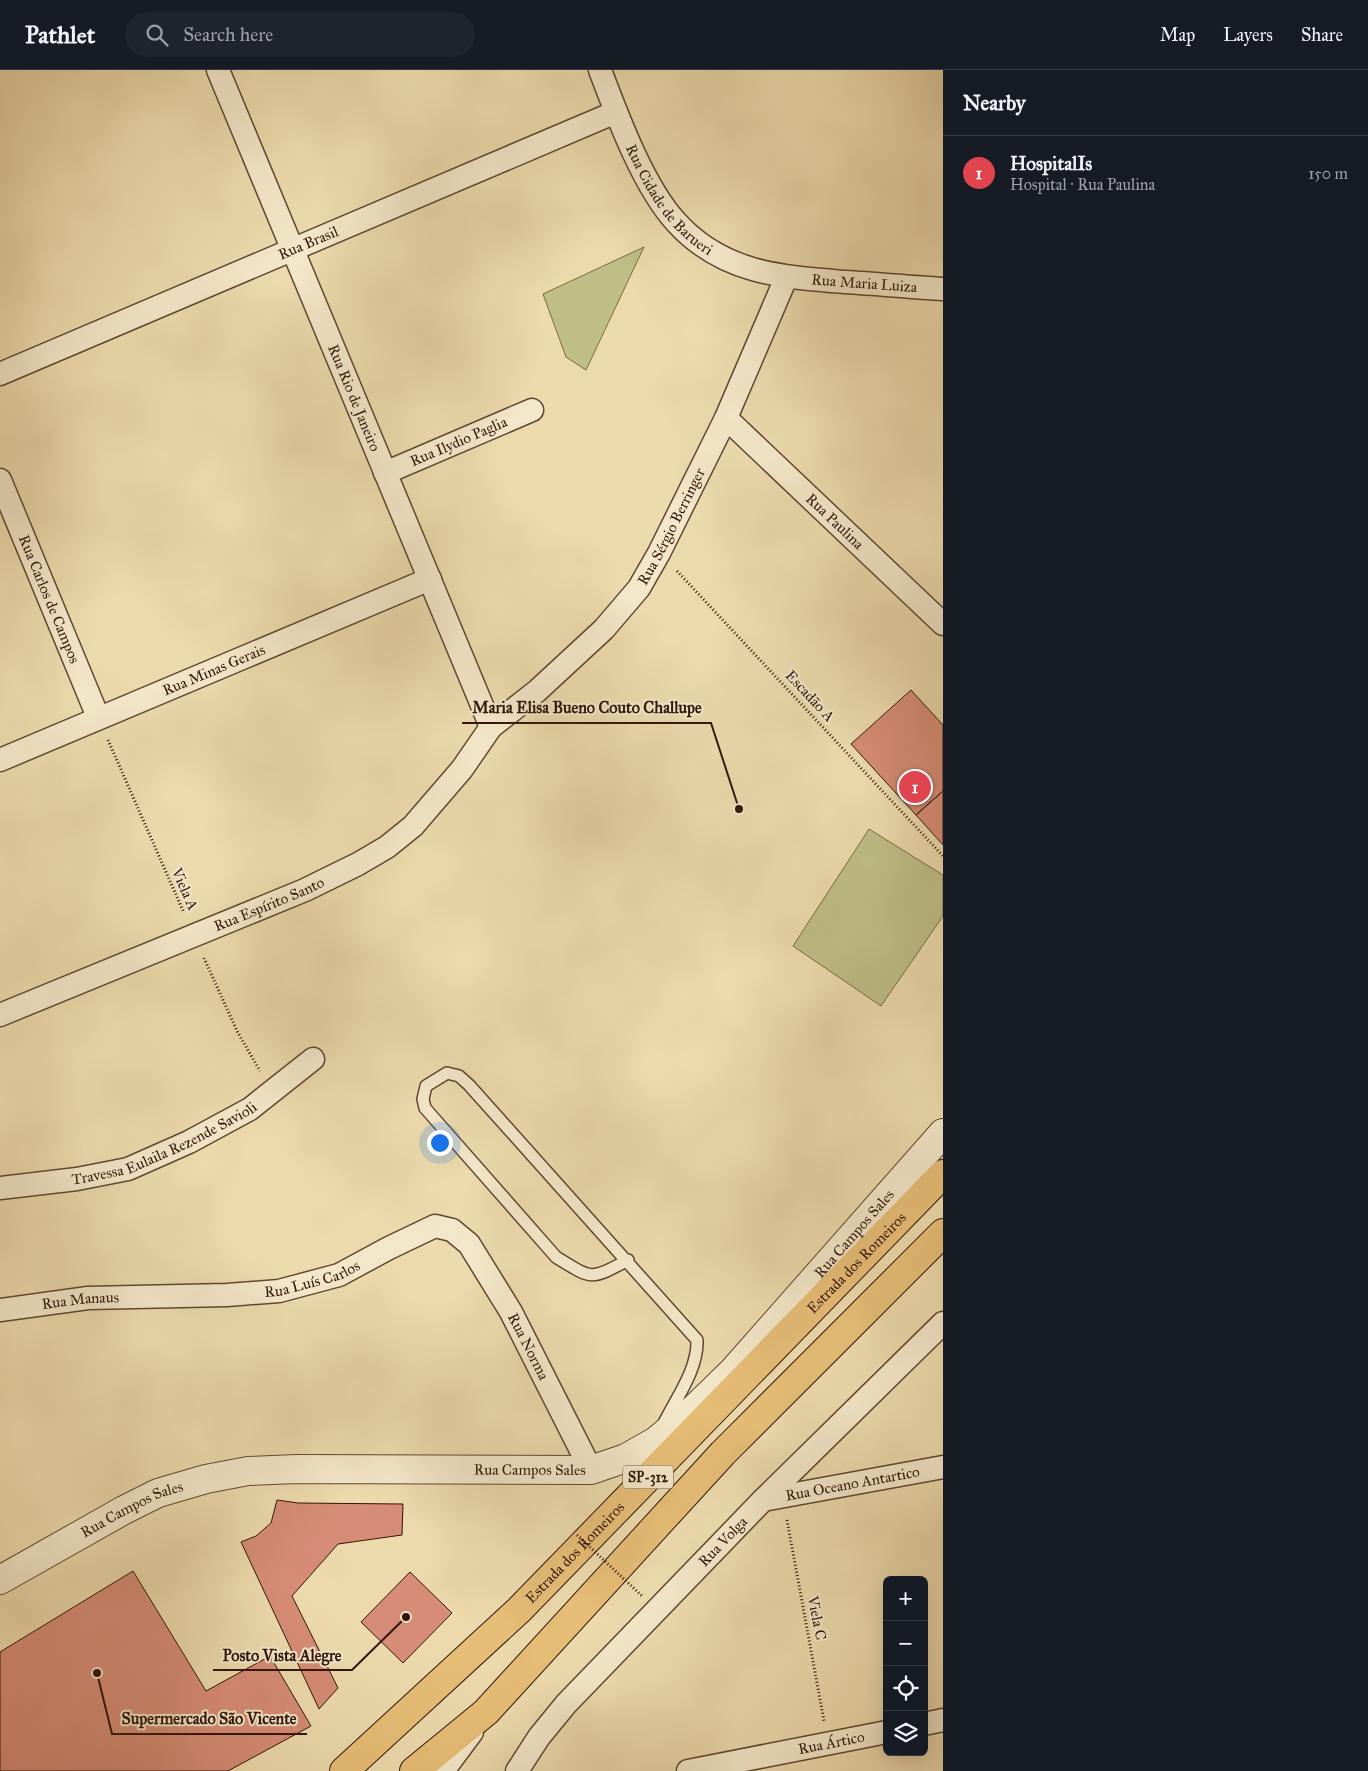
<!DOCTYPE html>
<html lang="en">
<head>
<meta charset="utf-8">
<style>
	:root { --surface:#171b24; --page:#20242c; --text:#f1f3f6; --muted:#9ea1a6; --line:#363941; --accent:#c59692 }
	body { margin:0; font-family:"IM FELL Great Primer",serif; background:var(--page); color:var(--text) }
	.controls { position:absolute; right:15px; bottom:15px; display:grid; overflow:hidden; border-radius:8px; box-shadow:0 5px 20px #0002 }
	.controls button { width:45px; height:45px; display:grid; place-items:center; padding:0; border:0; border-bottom:1px solid var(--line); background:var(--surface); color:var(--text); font:25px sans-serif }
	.you { position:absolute; left:439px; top:1072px; width:18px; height:18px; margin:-12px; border:4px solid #fff; border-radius:50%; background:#1a73e8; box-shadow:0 0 0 8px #1a73e833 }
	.badge { display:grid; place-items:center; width:32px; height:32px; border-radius:50%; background:var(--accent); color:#fff; font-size:16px; font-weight:700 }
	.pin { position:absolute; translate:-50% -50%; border:2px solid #fff; box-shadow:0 1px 5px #0006 }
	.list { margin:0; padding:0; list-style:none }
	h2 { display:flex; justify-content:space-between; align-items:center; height:65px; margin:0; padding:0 20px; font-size:21px }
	h2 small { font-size:16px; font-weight:400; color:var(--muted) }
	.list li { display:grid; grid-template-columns:32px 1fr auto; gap:15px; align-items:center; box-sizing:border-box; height:75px; padding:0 20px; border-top:1px solid var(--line) }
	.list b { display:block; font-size:19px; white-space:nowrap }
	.list p { margin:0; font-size:16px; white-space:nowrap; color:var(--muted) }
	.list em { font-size:16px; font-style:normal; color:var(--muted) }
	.icon { flex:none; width:28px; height:28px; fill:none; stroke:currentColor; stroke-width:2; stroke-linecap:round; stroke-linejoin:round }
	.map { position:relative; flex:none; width:943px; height:1701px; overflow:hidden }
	header { display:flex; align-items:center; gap:30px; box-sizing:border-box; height:70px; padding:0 25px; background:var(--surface); border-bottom:1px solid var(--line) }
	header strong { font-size:24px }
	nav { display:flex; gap:28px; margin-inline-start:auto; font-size:18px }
	.search { width:350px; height:45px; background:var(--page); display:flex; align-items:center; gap:12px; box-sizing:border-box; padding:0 18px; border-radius:28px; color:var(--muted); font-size:19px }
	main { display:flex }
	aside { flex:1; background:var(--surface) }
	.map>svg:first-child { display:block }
	.green { fill:#bebe85; stroke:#786a48 }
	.building { fill:#d68c76; stroke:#31150a }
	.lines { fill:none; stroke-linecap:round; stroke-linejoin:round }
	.service-casing { stroke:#604632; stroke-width:14 }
	.minor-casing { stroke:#604632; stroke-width:25 }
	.tertiary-casing { stroke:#604632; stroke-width:30 }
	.primary-casing { stroke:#31150a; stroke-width:30 }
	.path { stroke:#31150a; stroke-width:3; stroke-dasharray:1 2.5; stroke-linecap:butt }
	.service { stroke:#f3e7c9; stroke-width:11 }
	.minor { stroke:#f3e7c9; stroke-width:22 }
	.tertiary { stroke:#f3e7c9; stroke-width:28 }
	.primary { stroke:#e6bd76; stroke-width:28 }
	.path-bridge { stroke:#31150a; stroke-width:3; stroke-dasharray:1 2.5; stroke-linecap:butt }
	.labels { text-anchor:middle; stroke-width:4; stroke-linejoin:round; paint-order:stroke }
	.shield { fill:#f3e7c9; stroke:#6b5443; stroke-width:1 }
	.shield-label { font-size:14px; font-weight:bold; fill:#31150a }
	.street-label { font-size:15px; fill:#31150a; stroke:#f3e7c9 }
	.leader { fill:none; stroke:#31150a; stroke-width:2 }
	.callout-dot { fill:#31150a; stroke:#f3e7c9; stroke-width:2 }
	.callout-label { font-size:16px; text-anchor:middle; font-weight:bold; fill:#31150a; stroke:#f3e7c9; stroke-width:4; stroke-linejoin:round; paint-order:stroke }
</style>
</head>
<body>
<header>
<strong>Pathlet</strong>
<div class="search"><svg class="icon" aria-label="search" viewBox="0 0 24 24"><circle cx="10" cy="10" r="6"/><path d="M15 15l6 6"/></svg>Search here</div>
<nav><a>Map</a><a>Layers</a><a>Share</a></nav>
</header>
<main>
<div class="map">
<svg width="943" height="1701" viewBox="0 0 943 1701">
	<rect width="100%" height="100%" fill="#ecdaac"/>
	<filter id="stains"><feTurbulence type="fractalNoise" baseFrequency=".004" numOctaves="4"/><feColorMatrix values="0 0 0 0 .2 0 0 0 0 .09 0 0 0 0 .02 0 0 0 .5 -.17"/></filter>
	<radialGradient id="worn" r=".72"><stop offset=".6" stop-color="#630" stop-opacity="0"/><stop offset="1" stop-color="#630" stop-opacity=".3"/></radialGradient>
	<path class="green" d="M644,177l-58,123 -20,-13 -23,-63z
		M869,759l74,46v41l-62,90 -88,-60z"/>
	<path class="building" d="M911,620l32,35v66l-27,24 -65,-71z
		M943,721v54l-27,-30z
		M277,1430l21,3 105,1 -1,31 -64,9 -46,52 46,92 -19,21 -78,-167 15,-6 15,-13z
		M133,1501l73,120 64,-35 41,70 -83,45h-228v-119z
		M410,1502l42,41 -49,50 -42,-41z"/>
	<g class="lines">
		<defs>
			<path id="service" d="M628,1190c-38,20 -35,20 -72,-3l-131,-149 -2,-9 3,-13 21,-13 12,3 10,9 228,255c1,29 -20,57 -33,83"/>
			<g id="minor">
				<path id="s1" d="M218,0l273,657"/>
				<path id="s2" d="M600,0c17,45 43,116 76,152 46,51 104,55 169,60 33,2 65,5 98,7"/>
				<path id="s3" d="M0,304l616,-262"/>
				<path id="s4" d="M726,348l217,206"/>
				<path id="s5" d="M385,403l147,-63"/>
				<path id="s6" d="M0,410l98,237"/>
				<path id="s7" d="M0,690l430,-181"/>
				<path id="s8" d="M0,945l305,-125 53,-26 29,-17 26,-21 49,-57 29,-42 46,-36 67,-62 35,-41 20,-35 67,-135 60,-140"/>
				<path id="s9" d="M0,1118l77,-9 51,-10 61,-27 61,-33 63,-50"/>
				<path id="s10" d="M0,1240l88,-12 139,-3 52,-4 60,-16 50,-27 46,-22 17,4 17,14 42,68 80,158"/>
				<path id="s11" d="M763,1430l180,-33"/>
				<path d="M924,1654l19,-4"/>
				<path d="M443,1701l29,-39"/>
				<path id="s12" d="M517,1701l22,-34 27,-33 197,-204 180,-177"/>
				<path id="s13" d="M688,1701l199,-39"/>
			</g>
			<g id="tertiary">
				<path id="s14" d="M0,1510l124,-70 34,-17 48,-14 42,-8 49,-2 294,1 35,-12 30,-17 38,-32 39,-38 210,-238"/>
			</g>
			<g id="primary">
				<path id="s15" d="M344,1701l175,-161 424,-436"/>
				<path d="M414,1701l72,-59 237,-259 220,-220"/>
			</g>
		</defs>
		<use href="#service" class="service-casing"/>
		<use href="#minor" class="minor-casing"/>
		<use href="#tertiary" class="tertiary-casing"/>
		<use href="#primary" class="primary-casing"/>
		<path class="path" d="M677,501l266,285
			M108,670l76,173
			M204,888l33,73 23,40
			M787,1450l37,201"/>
		<use href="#service" class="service"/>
		<use href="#minor" class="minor"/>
		<use href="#tertiary" class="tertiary"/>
		<use href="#primary" class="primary"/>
		<path class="path-bridge" d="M577,1465l65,61"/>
	</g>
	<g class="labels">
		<rect class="shield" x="623" y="1395.5" width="50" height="23" rx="4"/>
		<g class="shield-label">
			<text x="648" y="1412">SP-312</text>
		</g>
		<g class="street-label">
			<text dy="5" stroke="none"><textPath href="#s2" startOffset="149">Rua Cidade de Barueri</textPath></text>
			<text dy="5" stroke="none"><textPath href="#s3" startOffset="335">Rua Brasil</textPath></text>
			<text dy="5" stroke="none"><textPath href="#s2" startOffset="375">Rua Maria Luiza</textPath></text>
			<text dy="5" stroke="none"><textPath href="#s1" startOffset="355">Rua Rio de Janeiro</textPath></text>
			<text dy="5" stroke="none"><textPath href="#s5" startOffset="80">Rua Ilydio Paglia</textPath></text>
			<text dy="5" stroke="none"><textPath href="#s4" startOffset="150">Rua Paulina</textPath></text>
			<text dy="5" stroke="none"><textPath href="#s8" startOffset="855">Rua Sérgio Berringer</textPath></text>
			<text dy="5" stroke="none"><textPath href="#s6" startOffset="129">Rua Carlos de Campos</textPath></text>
			<text dy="5" stroke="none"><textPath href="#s7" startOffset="232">Rua Minas Gerais</textPath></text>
			<text transform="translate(810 626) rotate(47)" y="5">Escadão A</text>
			<text transform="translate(185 819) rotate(66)" y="5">Viela A</text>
			<text dy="5" stroke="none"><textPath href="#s8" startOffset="291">Rua Espírito Santo</textPath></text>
			<text dy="5" stroke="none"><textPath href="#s9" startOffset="172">Travessa Eulaila Rezende Savioli</textPath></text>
			<text dy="5" stroke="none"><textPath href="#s14" startOffset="975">Rua Campos Sales</textPath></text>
			<text dy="5" stroke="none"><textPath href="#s15" startOffset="722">Estrada dos Romeiros</textPath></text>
			<text dy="5" stroke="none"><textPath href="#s10" startOffset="315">Rua Luís Carlos</textPath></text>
			<text dy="5" stroke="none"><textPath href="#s10" startOffset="81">Rua Manaus</textPath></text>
			<text dy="5" stroke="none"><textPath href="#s10" startOffset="608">Rua Norma</textPath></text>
			<text dy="5" stroke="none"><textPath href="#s14" startOffset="555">Rua Campos Sales</textPath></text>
			<text dy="5" stroke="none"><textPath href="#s11" startOffset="91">Rua Oceano Antartico</textPath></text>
			<text dy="5" stroke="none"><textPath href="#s14" startOffset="150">Rua Campos Sales</textPath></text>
			<text dy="5" stroke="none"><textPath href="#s12" startOffset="309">Rua Volga</textPath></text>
			<text dy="5" stroke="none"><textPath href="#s15" startOffset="318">Estrada dos Romeiros</textPath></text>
			<text transform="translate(817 1548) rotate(79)" y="5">Viela C</text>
			<text dy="5" stroke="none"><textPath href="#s13" startOffset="146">Rua Ártico</textPath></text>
		</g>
	</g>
	<path class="leader" d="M739 739L711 653H462M406 1547L352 1600H213M97 1603L112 1664H307"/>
	<g class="callout-dot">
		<circle cx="739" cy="739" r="5"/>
		<circle cx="406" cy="1547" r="5"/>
		<circle cx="97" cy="1603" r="5"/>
	</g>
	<g class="callout-label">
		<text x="587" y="643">Maria Elisa Bueno Couto Challupe</text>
		<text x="282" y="1591">Posto Vista Alegre</text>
		<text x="209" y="1654">Supermercado São Vicente</text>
	</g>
	<rect width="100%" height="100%" filter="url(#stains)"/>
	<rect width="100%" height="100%" fill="url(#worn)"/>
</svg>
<div class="controls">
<button>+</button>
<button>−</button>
<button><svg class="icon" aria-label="locate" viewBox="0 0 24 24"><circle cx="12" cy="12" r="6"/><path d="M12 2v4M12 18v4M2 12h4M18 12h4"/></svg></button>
<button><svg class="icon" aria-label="layers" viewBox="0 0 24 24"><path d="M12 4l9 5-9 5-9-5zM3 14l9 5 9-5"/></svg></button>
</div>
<div class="you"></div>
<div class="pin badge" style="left:915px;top:717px;background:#e0444e">1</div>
</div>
<aside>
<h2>Nearby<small></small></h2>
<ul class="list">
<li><span class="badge" style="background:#e0444e">1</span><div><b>HospitalIs</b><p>Hospital · Rua Paulina</p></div><em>150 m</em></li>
</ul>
</aside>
</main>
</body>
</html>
